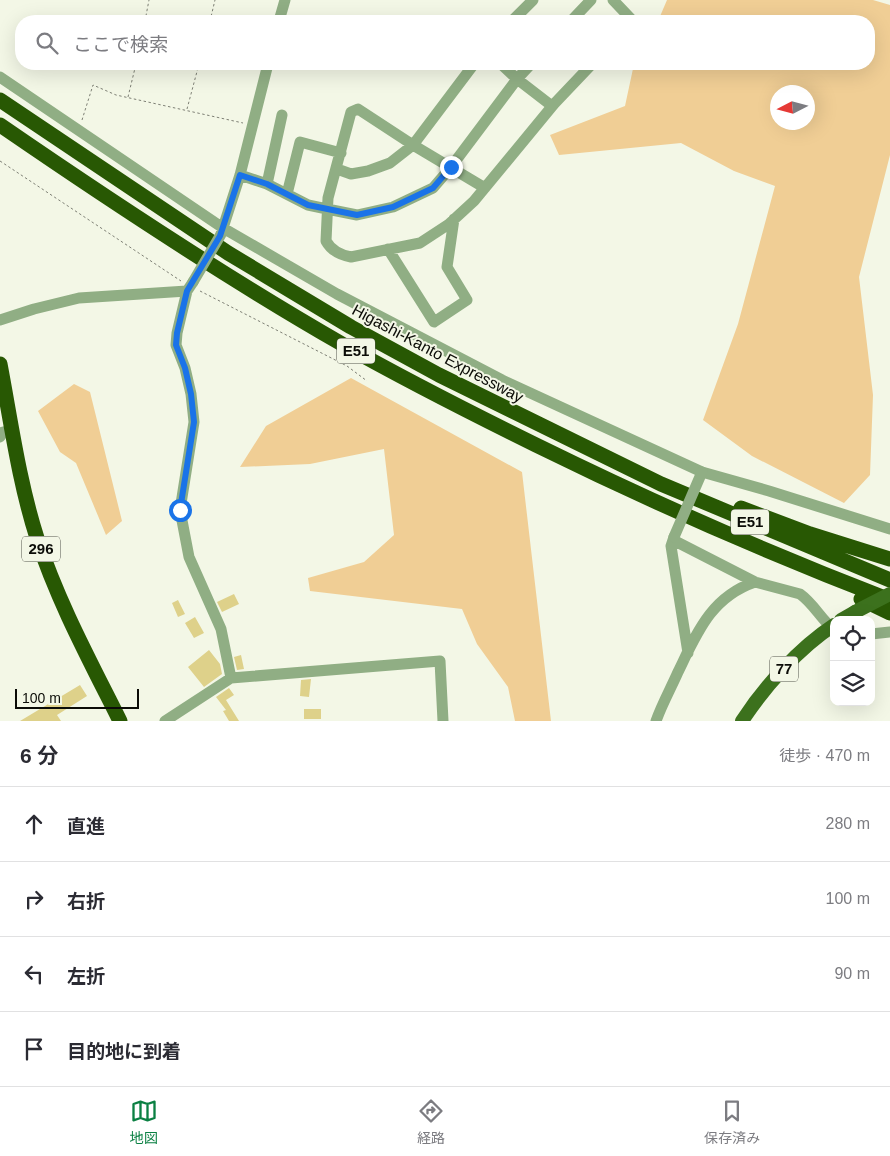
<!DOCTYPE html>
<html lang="ja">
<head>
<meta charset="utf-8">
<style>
	:root { --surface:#fff; --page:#f2f2f3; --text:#2b2b33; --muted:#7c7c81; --line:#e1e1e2; --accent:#0b8043 }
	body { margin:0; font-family:Helvetica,"Noto Sans JP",sans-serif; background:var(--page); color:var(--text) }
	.controls { position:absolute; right:15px; bottom:15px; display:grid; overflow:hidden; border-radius:10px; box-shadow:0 5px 20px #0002 }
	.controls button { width:45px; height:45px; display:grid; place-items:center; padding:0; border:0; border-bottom:1px solid var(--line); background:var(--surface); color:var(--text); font:25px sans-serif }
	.compass { position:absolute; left:770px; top:85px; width:45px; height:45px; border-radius:50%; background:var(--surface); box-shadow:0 5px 20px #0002; rotate:264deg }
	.scale { position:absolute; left:15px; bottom:12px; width:124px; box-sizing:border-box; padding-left:5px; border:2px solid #0b0c07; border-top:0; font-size:14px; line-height:18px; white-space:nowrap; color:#0b0c07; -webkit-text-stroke:4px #f3f7e6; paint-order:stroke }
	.stop { position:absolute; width:15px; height:15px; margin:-11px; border:4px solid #1a73e8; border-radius:50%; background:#fff }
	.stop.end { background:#1a73e8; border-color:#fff; box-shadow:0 1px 5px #0008 }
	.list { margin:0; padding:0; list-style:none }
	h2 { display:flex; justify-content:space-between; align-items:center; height:65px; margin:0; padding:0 20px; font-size:21px }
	h2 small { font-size:16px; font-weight:400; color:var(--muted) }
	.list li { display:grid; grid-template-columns:32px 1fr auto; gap:15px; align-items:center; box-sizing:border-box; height:75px; padding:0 20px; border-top:1px solid var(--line) }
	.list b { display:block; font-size:19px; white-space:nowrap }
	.list em { font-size:16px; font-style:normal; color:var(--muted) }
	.icon { flex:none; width:28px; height:28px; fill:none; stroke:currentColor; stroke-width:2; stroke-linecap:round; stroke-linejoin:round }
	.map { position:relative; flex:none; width:890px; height:721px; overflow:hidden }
	.search { position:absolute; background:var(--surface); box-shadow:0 5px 20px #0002; left:15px; right:15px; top:15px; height:55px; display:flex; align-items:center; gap:12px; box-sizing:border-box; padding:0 18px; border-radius:20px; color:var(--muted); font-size:19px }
	.sheet { height:365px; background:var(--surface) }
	nav { display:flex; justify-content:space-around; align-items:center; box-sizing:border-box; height:70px; border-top:1px solid var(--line); background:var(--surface); font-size:14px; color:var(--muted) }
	nav a { display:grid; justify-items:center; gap:2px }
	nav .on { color:var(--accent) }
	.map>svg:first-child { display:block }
	.green { fill:#f0ce95; fill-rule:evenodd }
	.building { fill:#ded18a }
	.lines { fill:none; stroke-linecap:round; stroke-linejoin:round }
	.path { stroke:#7e8075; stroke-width:1; stroke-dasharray:2.5 2.5; stroke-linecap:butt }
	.minor { stroke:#90ae84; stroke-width:11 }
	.major { stroke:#3c711d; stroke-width:14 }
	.highway { stroke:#285803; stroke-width:15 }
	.minor-bridge { stroke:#90ae84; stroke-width:11 }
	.major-bridge { stroke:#3c711d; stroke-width:14 }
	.route { stroke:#1a73e8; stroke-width:6 }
	.labels { text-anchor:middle; stroke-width:4; stroke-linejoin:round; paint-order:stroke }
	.shield { fill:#f3f7e6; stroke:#51524a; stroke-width:1 }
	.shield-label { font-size:15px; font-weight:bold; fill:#0b0c07 }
	.street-label { font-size:16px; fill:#0b0c07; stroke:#f3f7e6 }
</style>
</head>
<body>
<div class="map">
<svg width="890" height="721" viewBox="0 0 890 721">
	<rect width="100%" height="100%" fill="#f3f7e6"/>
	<path class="green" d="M667,0h206l17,5v150l-31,122 14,118 -3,80 -26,28 -92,-47 -49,-36 35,-96 37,-138 -41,-15 -53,-28 -122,12 -9,-20 75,-29 9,-42h235v-43h-211zM778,92h30v30h-30z
		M351,378l171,94 29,249h-36l-7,-34 -31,-43 -15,-35 -152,-18 -2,-13 56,-16 30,-27 -10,-86 -74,15 -70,3 26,-41z
		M74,384l16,8 32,129 -16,14 -30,-72 -16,-11 -22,-41z"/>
	<path class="building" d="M234,594l5,10 -17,8 -5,-10z
		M178,600l7,14 -7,3 -6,-14z
		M195,617l9,16 -10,5 -9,-15z
		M209,650l11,14 2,10 -18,13 -16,-20z
		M241,655l3,14 -7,1 -3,-13z
		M311,679l-2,18 -9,-1 1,-16z
		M80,685l7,11 -30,19 4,6h-41z
		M229,688l5,7 -8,5 13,21h-10l-6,-10 3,-1 -10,-13z
		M304,709h17v10h-17z"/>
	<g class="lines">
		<path class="path" d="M145,21l4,-21
			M210,21l5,-21
			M128,97l8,-33
			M187,109l12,-45
			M82,120l11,-35 23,10 127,28
			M0,161l181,120
			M200,291l147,75 20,15"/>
		<path class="minor" d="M613,0l20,21
			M279,21l6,-21
			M512,21l21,-21
			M571,21l20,-21
			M501,64l16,15 35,27
			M0,77l223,151 114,66 165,86 200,92 67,19 121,38
			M337,169l14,5 17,-3 22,-8 23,-18 61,-81
			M240,175l27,9 41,21 19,4 30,6 36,-8 40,-19 18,-21 66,-88 14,-15
			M267,184l15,-69
			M485,188l-72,-43 -55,-36 -7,3 -23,86 -2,43c5,9 14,14 25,16l69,-14 29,-19 25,-23 80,-97 38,-40
			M287,194l13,-52 41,11
			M221,234l19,-59 28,-111
			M388,249l46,73 33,-22 -20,-33 7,-48
			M193,282l-6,9 -10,42 -1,12 9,23 6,26 3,28 -14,88 9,47 32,72 10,49
			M0,320l34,-11 45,-11 108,-7
			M0,437l3,-5 9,-2
			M674,537l-3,9 17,107
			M673,540l82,42 45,12c13,9 21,25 34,36
			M871,634l19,-2
			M165,721l66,-43 209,-17 3,60
			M656,721c6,-17 15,-33 22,-49 19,-39 33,-75 77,-90"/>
		<path class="major" d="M841,620l14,-8
			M742,721c23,-35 57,-73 92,-96"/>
		<path class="highway" d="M0,100l228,153 123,74 88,48 222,109 229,96
			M0,125c112,77 225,152 342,219 64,36 129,69 194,101 116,57 234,109 354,155
			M0,364c11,58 19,118 37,174 21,64 53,123 83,183
			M741,508l69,26 80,25
			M861,599l29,14"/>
		<path class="minor-bridge" d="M193,282l27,-46
			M674,537l28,-65"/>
		<path class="major-bridge" d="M855,612l35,-18"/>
	</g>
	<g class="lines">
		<path class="route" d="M180,510l14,-88 -3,-28 -6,-26 -9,-23 1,-12 10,-42 33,-55 20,-61 27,9 41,21 49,10 36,-8 40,-19 18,-21"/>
	</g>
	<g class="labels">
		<g class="shield">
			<rect x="337" y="338.5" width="38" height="25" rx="4"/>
			<rect x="731" y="509.5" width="38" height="25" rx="4"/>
			<rect x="22" y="536.5" width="38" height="25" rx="4"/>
			<rect x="770" y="656.5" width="28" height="25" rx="4"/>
		</g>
		<g class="shield-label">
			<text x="356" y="356">E51</text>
			<text x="750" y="527">E51</text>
			<text x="41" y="554">296</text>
			<text x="784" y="674">77</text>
		</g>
		<g class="street-label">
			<text transform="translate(438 353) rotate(28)" y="6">Higashi-Kanto Expressway</text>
		</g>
	</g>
</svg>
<div class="controls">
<button><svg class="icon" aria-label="locate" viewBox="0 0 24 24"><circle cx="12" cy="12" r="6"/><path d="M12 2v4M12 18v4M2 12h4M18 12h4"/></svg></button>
<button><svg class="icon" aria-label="layers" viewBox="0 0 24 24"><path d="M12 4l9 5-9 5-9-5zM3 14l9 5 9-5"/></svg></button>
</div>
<svg class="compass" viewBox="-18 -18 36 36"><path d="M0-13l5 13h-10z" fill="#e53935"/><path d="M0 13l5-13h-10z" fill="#7c7c81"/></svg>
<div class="scale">100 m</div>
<div class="stop" style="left:180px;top:510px"></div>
<div class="stop end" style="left:451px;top:167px"></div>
<div class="search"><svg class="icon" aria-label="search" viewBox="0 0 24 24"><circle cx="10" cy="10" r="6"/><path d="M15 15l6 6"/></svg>ここで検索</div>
</div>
<section class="sheet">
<h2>6 分<small>徒歩 · 470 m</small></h2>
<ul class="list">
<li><svg class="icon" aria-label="ahead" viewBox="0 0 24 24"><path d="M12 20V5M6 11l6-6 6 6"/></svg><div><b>直進</b></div><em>280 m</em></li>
<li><svg class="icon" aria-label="right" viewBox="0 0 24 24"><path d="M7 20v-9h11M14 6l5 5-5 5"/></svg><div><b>右折</b></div><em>100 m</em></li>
<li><svg class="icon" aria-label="left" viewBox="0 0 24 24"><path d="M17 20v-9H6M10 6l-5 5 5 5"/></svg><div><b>左折</b></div><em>90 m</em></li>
<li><svg class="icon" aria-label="arrive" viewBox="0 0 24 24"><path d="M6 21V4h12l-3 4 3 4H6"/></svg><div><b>目的地に到着</b></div></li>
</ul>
</section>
<nav>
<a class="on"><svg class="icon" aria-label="map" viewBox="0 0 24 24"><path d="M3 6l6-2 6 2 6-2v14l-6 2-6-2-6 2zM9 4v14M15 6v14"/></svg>地図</a>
<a><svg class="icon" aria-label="directions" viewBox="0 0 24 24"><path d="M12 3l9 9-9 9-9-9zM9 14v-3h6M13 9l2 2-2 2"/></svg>経路</a>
<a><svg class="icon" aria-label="saved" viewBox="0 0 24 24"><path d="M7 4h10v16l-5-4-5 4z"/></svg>保存済み</a>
</nav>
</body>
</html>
